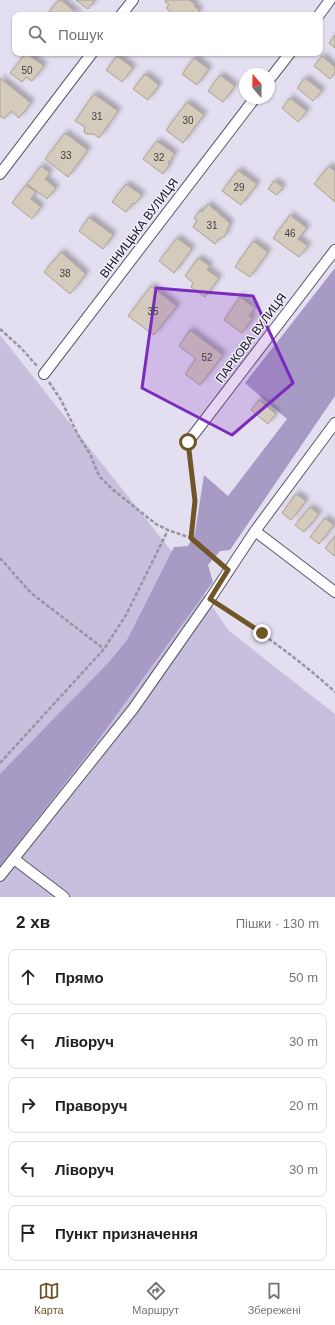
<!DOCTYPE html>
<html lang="uk">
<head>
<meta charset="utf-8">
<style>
	:root { --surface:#fff; --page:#f2f2f2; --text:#202124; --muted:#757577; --line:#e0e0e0; --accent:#705527 }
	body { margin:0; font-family:Helvetica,sans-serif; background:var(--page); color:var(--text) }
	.compass { position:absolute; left:239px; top:68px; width:36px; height:36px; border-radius:50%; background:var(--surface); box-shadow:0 1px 3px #0004; rotate:340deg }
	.stop { position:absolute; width:12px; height:12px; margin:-9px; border:3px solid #705527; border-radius:50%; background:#fff }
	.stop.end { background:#705527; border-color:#fff; box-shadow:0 1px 4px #0008 }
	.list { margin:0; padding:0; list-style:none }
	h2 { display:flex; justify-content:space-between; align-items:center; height:52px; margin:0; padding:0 16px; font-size:17px }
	h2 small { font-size:13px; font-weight:400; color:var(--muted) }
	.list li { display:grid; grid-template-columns:26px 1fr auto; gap:12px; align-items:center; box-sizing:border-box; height:56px; margin:0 8px 8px; padding:0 8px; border:1px solid var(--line); border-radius:8px }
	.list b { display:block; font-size:15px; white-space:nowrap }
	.list em { font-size:13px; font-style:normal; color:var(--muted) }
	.icon { flex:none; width:22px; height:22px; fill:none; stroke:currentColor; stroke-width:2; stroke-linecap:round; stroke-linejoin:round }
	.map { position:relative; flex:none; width:335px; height:897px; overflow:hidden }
	.search { position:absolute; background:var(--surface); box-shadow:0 1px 3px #0004; left:12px; right:12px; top:12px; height:44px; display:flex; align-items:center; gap:10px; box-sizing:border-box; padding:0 14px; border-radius:8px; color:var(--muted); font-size:15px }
	.sheet { height:372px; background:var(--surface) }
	nav { display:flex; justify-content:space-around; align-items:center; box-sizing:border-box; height:56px; border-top:1px solid var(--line); background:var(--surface); font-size:11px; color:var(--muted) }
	nav a { display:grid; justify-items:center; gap:2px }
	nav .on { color:var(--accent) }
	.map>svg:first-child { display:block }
	.green { fill:#c8bfde }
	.forest { fill:#a79ac5 }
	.building { fill:#d5cbbc; stroke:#a9a092; filter:url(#shadow) }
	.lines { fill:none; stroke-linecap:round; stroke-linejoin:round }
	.minor-casing { stroke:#5b5765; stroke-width:12 }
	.path { stroke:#9894a1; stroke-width:2.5; stroke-dasharray:4 2; stroke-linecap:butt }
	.minor { stroke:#fff; stroke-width:10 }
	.route { stroke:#705527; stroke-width:5 }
	.marked { fill:#7b2cbf; fill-opacity:0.2; stroke:#7b2cbf; stroke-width:3; stroke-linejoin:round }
	.labels { text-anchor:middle; stroke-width:3; stroke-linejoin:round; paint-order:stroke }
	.number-label { font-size:10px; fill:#444040 }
	.street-label { font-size:12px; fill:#131117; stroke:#f1edfd }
</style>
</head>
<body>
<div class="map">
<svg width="335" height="897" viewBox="0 0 335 897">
	<defs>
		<filter id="shadow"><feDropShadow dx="3.5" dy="-3.5" stdDeviation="2" flood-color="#0004"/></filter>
	</defs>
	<rect width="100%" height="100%" fill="#e4dff0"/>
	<path class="green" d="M0,335l196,247 32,48 107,84v183h-335z"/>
	<path class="forest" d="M335,268v128l-105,154 -10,1 -12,14 5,17 -122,168 -91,116v-92l109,-112 18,-22 47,-93 14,-1 7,-13 9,-58 24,21 59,-77 -42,-36z"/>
	<path class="building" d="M59,0h2l18,15h-33z
		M76,0h19l-7,9z
		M166,0h23l6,4 -1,2 6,5 -3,4h-23l-8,-7 3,-3 -4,-3z
		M335,35v13l-6,-5z
		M26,53l18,13 -12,15 -6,-4 -4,5 -12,-9z
		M117,56l16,12 -11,14 -16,-12z
		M322,56l13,11v6l-5,6 -16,-13z
		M194,58l15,11 -12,16 -15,-11z
		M145,74l14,11 -11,15 -15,-11z
		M220,75l15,11 -12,16 -15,-11z
		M0,78l31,25 -12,15 -8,-7 -7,8 -4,-3z
		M305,78l17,13 -9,10 -16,-13z
		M94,94l24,17 -19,27 -5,-4h-8l-2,-2 1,-5 -10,-6z
		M290,98l17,13 -9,11 -16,-14z
		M187,102l17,13 -21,28 -17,-13z
		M65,133l23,17 -20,27 -23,-18z
		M157,141l18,13 -7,9 2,1 -7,10 -20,-15z
		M41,166l9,7 -5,6 11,9 -9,11 -20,-15z
		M329,166l6,5v31l-21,-18z
		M238,170l19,14 -16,21 -19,-14z
		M274,181l9,6 -6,8 -9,-6z
		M126,184l16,11 -7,9 -2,-1 -7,9 -14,-10z
		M26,185l10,7 -5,7 10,8 -9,12 -20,-16z
		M208,204l22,19 -5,13 -6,3 -4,5 -22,-17 4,-7 -3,-2 6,-8 2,2z
		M290,215l17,13 -9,11 10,7 -9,11 -26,-19z
		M89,217l24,18 -10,14 -24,-18z
		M177,238l15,11 -18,24 -15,-12z
		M253,241l15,11 -18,25 -15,-10z
		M61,252l25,22 -16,20 -26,-22z
		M198,258l12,8 -3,4 12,8 -14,19 -14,-10 2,-4 -8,-7z
		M151,286l26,20 -23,29 -26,-19z
		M240,297l15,11 -6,8 4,2 -11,15 -18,-13z
		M190,330l33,25 -23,30 -15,-11 11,-15 -17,-13z
		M259,400l17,14 -8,10 -17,-14z
		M296,494l10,7 -15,19 -9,-7z
		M310,507l9,7 -15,18 -9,-7z
		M325,518l9,7 -15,19 -9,-7z
		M335,536v18l-1,2 -9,-8z"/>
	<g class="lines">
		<defs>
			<path id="minor" d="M121,15l12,-15
				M319,15l11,-15
				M269,80l21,-27
				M0,174l92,-121
				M44,374l211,-276
				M188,442l147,-192
				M255,531l80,61
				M14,859l50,38
				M0,876l133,-167 77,-110 45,-68 80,-108"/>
		</defs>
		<use href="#minor" class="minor-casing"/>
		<path class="path" d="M0,329l21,19 16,18
			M49,382l12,18 17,35 12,19 9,22 13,13 44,35 12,6 23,8 30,26
			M189,453l6,48 -4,37
			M0,558l31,35 73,56
			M219,605c40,26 80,54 116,87
			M0,763l104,-114 22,-34 42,-85"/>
		<use href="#minor" class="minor"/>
	</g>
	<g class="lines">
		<path class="route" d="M188,442l7,59 -4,37 37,32 -18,29 52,34"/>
	</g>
	<path class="marked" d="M156,288l97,8 40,87 -61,52 -90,-47z"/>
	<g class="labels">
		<g class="number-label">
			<text x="27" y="74">50</text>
			<text x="97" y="120">31</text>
			<text x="188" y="124">30</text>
			<text x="66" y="159">33</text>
			<text x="159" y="161">32</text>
			<text x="239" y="191">29</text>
			<text x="212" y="229">31</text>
			<text x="290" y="237">46</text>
			<text x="65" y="277">38</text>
			<text x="153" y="315">35</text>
			<text x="207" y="361">52</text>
		</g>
		<g class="street-label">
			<text transform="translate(139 228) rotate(-53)" y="4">ВІННИЦЬКА ВУЛИЦЯ</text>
			<text transform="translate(251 338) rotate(-53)" y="4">ПАРКОВА ВУЛИЦЯ</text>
		</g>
	</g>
</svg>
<svg class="compass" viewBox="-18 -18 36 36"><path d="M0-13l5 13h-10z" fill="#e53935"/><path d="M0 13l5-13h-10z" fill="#757577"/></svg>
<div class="stop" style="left:188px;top:442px"></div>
<div class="stop end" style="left:262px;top:633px"></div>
<div class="search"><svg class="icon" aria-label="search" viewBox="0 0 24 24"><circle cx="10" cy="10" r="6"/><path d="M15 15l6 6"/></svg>Пошук</div>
</div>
<section class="sheet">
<h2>2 хв<small>Пішки · 130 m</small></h2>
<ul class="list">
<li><svg class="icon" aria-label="ahead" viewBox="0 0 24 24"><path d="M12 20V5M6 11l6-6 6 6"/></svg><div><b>Прямо</b></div><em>50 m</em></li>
<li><svg class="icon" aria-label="left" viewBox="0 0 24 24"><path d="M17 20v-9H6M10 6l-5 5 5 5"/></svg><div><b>Ліворуч</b></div><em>30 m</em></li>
<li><svg class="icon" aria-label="right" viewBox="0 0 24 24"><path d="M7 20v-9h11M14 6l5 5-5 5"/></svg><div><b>Праворуч</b></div><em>20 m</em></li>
<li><svg class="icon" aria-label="left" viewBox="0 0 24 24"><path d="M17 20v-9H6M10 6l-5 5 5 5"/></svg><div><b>Ліворуч</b></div><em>30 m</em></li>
<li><svg class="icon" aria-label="arrive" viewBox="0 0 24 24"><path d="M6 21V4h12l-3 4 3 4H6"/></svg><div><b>Пункт призначення</b></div></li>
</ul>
</section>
<nav>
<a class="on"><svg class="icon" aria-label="map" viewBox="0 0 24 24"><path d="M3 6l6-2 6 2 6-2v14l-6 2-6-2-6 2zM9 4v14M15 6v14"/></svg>Карта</a>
<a><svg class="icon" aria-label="directions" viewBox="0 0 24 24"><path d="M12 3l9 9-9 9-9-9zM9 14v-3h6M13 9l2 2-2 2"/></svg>Маршрут</a>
<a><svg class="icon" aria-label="saved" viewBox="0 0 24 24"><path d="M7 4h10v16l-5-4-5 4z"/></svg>Збережені</a>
</nav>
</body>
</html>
